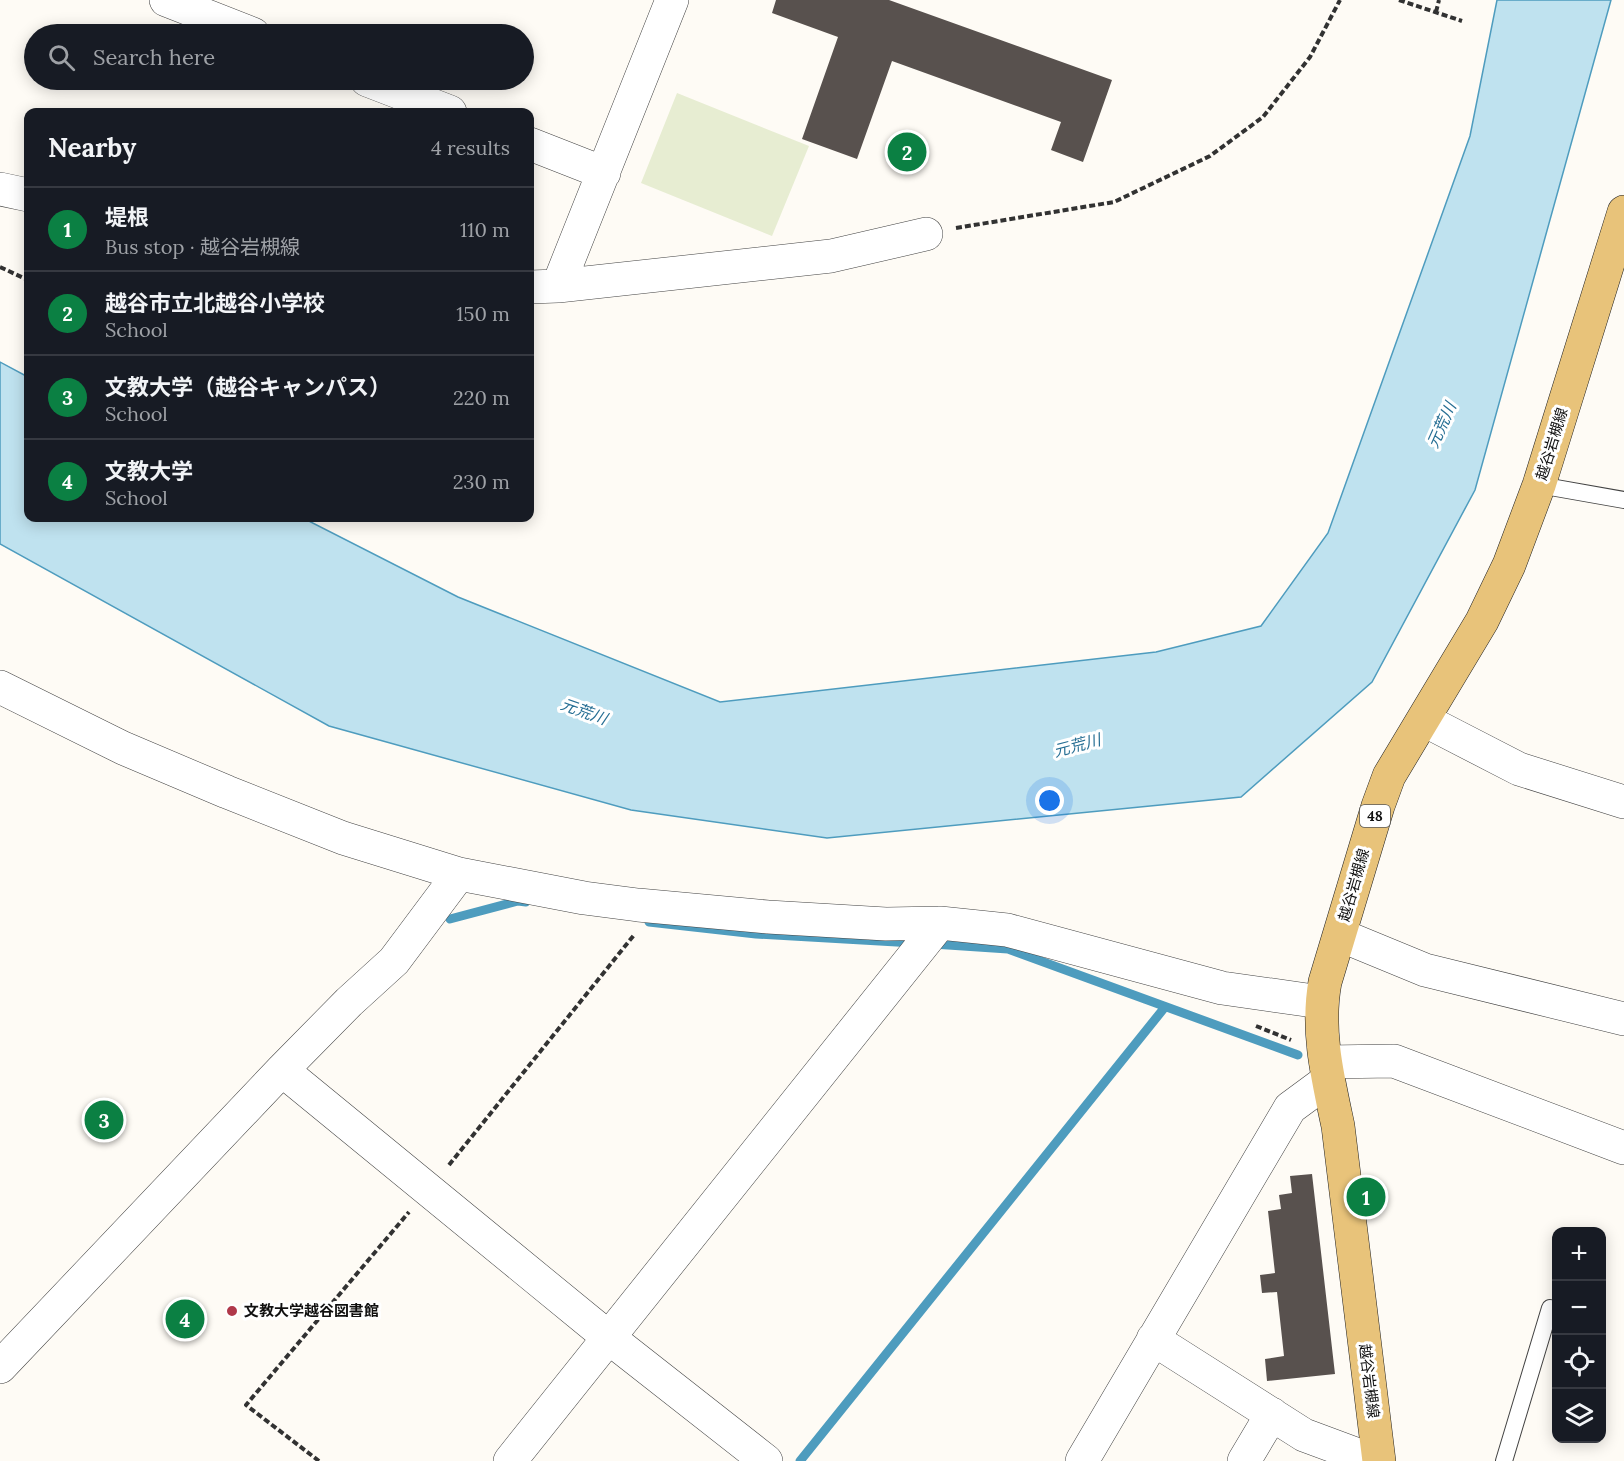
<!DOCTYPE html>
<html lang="en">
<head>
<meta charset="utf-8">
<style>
	:root { --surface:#171b24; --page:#20242c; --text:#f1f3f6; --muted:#9ea1a6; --line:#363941; --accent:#0b8043 }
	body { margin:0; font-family:Lora,"Noto Sans JP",serif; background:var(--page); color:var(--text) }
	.controls { position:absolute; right:18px; bottom:18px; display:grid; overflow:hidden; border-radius:12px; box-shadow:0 3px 15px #0003 }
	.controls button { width:54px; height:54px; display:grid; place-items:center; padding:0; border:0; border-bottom:2px solid var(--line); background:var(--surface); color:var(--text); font:30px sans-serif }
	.you { position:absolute; left:1050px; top:801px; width:21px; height:21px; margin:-15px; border:4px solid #fff; border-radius:50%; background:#1a73e8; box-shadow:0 0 0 9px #1a73e833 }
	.badge { display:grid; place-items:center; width:39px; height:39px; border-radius:50%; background:var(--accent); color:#fff; font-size:20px; font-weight:700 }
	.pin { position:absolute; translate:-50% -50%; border:3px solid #fff; box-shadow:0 2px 6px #0006 }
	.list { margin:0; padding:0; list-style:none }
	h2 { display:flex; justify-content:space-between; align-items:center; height:78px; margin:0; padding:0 24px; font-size:26px }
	h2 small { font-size:20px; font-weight:400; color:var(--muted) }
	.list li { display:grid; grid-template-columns:39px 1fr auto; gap:18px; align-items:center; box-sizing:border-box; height:84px; padding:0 24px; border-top:2px solid var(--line) }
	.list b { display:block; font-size:22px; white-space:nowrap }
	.list p { margin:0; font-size:20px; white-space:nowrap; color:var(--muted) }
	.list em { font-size:20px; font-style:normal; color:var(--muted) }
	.icon { flex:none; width:33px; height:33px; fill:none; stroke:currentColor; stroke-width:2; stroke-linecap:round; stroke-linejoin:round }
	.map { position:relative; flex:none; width:1624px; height:1461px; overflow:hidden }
	.search { position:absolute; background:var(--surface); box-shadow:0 3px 15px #0003; left:24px; top:24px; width:510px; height:66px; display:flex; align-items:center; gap:15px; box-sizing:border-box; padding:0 21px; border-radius:33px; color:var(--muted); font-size:22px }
	.panel { position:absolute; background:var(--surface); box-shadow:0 3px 15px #0003; left:24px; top:108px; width:510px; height:414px; border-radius:12px }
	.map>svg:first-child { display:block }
	.pitch { fill:#e7edd2 }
	.water { fill:#bfe2ef; stroke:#4e9cbe; stroke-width:1.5 }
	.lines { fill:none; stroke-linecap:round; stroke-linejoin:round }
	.stream { stroke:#4e9cbe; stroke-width:9 }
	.building { fill:#58514e }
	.service-casing { stroke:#434343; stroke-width:18 }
	.minor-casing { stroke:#434343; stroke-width:34 }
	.primary-casing { stroke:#212121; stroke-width:34 }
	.path { stroke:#323232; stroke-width:4; stroke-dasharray:6 3; stroke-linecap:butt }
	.service { stroke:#fff; stroke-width:16 }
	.minor { stroke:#fff; stroke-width:33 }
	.primary { stroke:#e8c37a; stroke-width:33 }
	.poi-dot { fill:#b03849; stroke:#fff; stroke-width:2 }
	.labels { text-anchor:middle; stroke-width:6; stroke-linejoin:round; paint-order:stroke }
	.shield { fill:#fff; stroke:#585858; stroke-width:1.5 }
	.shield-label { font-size:14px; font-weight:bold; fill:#101010 }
	.street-label { font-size:15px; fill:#101010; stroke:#fff }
	.poi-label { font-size:15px; font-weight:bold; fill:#101010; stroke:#fff; text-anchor:start }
	.water-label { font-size:16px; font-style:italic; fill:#276f94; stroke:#fff }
</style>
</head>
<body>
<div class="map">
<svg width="1624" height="1461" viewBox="0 0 1624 1461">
	<rect width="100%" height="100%" fill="#fefbf5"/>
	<path class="pitch" d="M677,93l132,53 -37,90 -131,-53z"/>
	<path class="water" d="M1497,0h114l-136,490 -103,192 -131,115 -414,41 -196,-28 -302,-84 -329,-182v-182l28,15v141h275l155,79 262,105 436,-50 105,-26 67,-93 142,-397z"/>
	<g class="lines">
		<path class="stream" d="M450,919l68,-18 8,1
			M649,922l107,12 158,9
			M933,944l75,5 290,106
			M800,1461l365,-454"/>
	</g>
	<path class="building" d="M776,0h113l223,80 -29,82 -32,-12 10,-28 -169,-61 -35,98 -55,-20 36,-102 -66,-24z
		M1312,1174l23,200 -68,7 -2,-22 19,-3 -7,-64 -15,1 -2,-18 15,-2 -7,-62 13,-2 -2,-14 13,-2 -2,-17z"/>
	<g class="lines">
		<defs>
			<path id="service" d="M1539,485l85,15
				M1504,1461l46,-153"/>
			<path id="minor" d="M166,0l87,34
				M367,80l83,32
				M530,144l74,29
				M0,189l28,6
				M558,286l273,-30 95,-22
				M530,287l28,-1 114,-286
				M0,687l123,61 104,44 116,46 116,36 125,24 54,7 130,12 118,7 54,-1 67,7 215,58 99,14
				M1424,720l95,49 105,33
				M1340,935l85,35 199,49
				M1326,1062l68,-1 230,87
				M282,1070l326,267 158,124
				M1153,1339l151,96 70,26
				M0,1367l282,-297 67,-68 45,-41 65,-87
				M510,1461l430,-538
				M1082,1461l208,-353 38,-28
				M1244,1461l28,-47"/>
			<path id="primary" d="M1379,1461l-41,-335c-10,-47 -22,-96 -13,-144l53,-176 11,-30 93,-155 27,-56 30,-80 85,-273"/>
		</defs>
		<use href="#service" class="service-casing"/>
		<use href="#minor" class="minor-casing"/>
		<use href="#primary" class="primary-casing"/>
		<path class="path" d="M1399,0l63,21
			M1436,12l3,-12
			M956,228l158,-26 96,-46 53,-39 47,-60 30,-57
			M0,267l28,13
			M1256,1026l35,14
			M449,1165l185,-230
			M319,1461l-73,-56 163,-193"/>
		<use href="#service" class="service"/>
		<use href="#minor" class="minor"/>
		<use href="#primary" class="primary"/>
	</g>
	<circle class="poi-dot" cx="232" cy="1311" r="6"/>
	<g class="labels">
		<rect class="shield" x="1360" y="805" width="30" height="22" rx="4.5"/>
		<g class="shield-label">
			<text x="1375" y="821">48</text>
		</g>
		<g class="street-label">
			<text transform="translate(1552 444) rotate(-73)" y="5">越谷岩槻線</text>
			<text transform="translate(1354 885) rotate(-74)" y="5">越谷岩槻線</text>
			<text transform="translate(1369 1381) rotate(83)" y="5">越谷岩槻線</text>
		</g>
		<g class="poi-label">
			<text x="244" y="1316">文教大学越谷図書館</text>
		</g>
		<g class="water-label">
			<text transform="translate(1441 425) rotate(-66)" y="6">元荒川</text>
			<text transform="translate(584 711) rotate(20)" y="6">元荒川</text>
			<text transform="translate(1077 745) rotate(-15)" y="6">元荒川</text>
		</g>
	</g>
</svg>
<div class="controls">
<button>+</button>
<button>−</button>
<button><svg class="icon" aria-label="locate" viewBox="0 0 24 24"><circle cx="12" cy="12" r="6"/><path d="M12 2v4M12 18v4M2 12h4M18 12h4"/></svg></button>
<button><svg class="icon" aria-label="layers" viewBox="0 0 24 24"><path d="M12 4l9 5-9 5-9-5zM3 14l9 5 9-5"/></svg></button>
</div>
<div class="you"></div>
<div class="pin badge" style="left:1366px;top:1197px">1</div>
<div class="pin badge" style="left:907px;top:152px">2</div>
<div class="pin badge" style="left:104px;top:1120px">3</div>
<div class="pin badge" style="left:185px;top:1319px">4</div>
<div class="search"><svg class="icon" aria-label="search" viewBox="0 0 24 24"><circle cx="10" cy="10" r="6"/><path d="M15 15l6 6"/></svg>Search here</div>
<section class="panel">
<h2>Nearby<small>4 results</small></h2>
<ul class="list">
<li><span class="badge">1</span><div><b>堤根</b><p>Bus stop · 越谷岩槻線</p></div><em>110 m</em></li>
<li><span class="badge">2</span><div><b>越谷市立北越谷小学校</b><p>School</p></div><em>150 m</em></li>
<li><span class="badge">3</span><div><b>文教大学（越谷キャンパス）</b><p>School</p></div><em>220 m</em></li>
<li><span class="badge">4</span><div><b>文教大学</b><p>School</p></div><em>230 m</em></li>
</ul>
</section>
</div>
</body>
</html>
